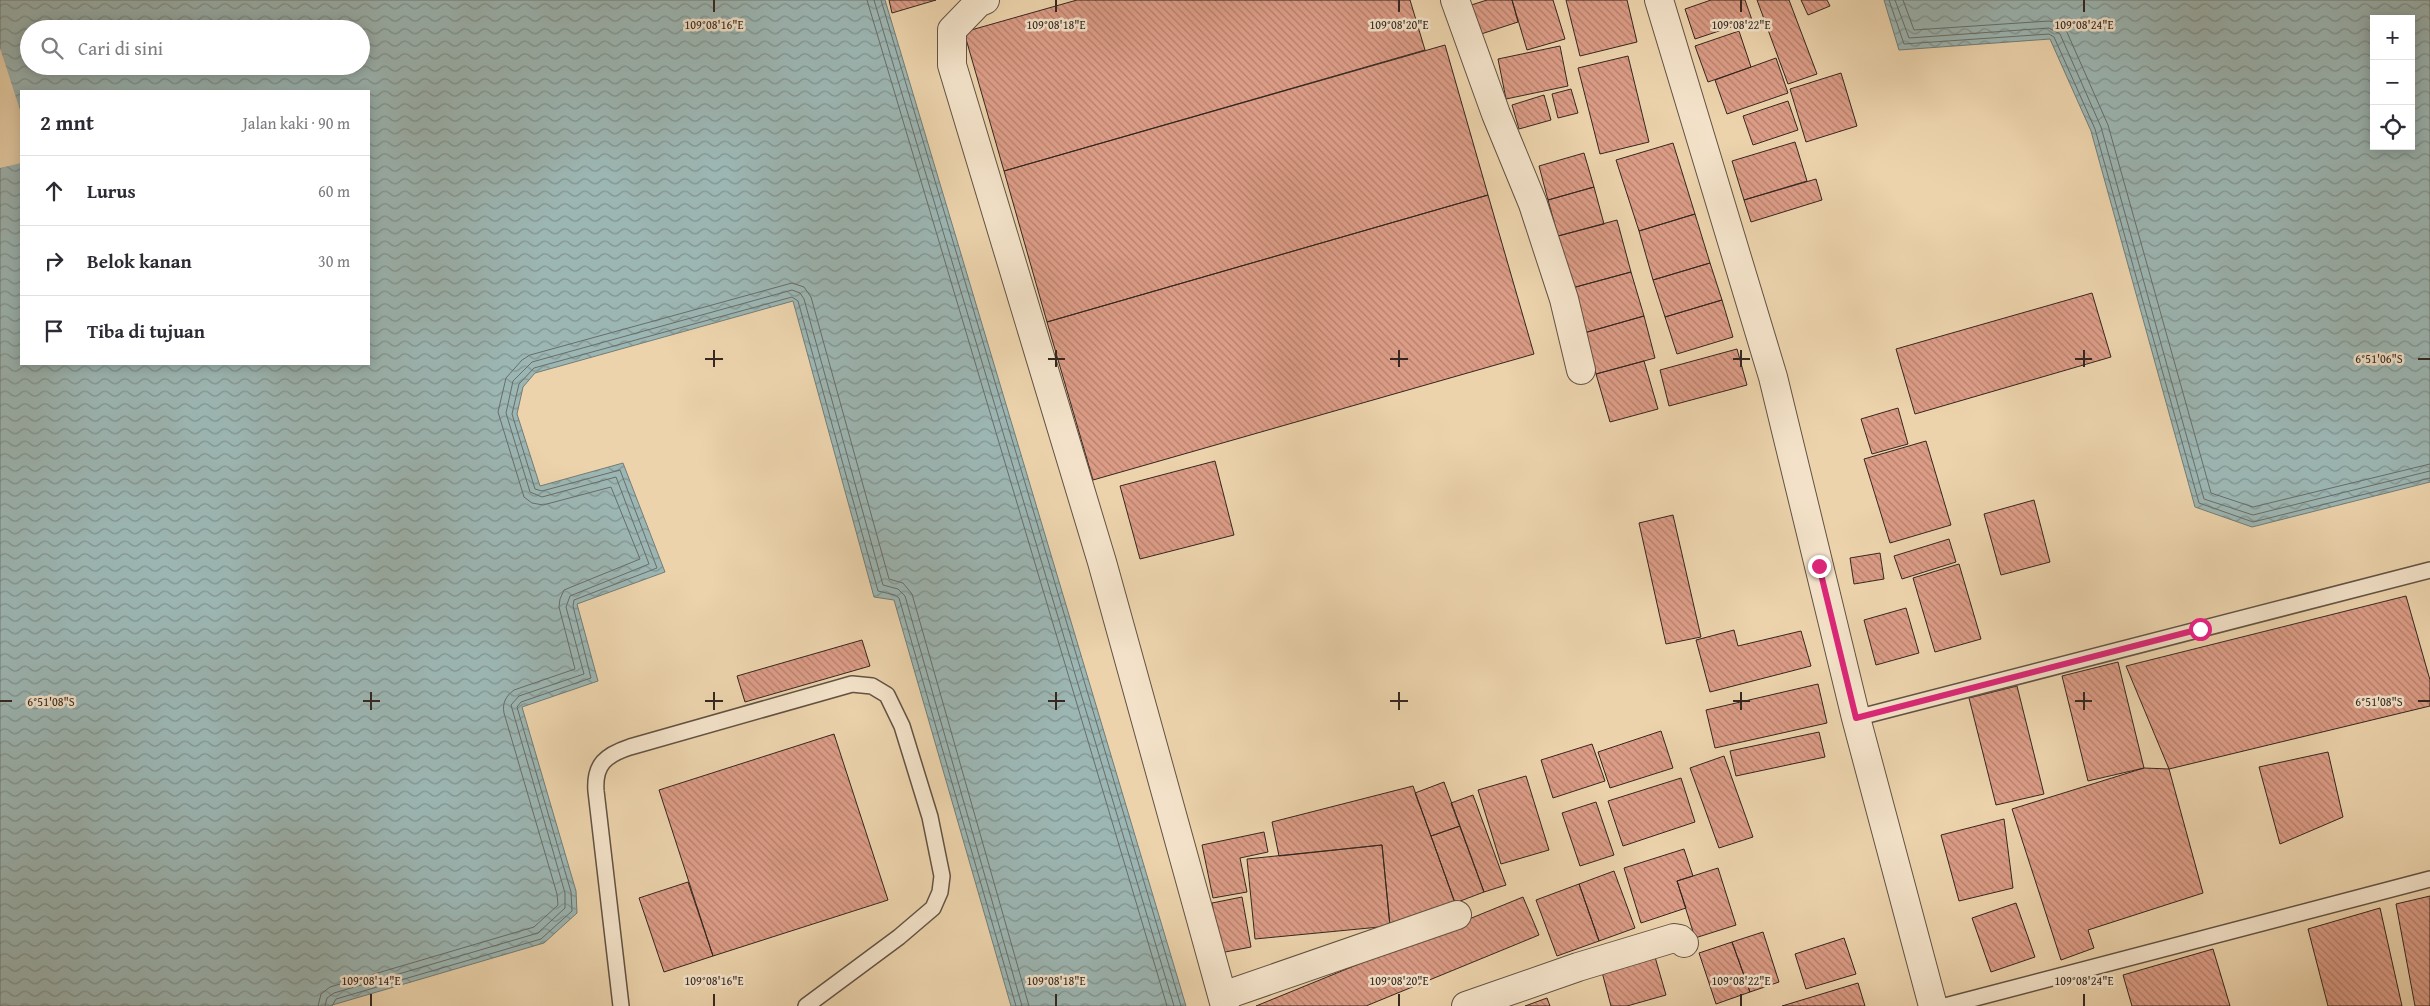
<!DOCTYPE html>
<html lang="id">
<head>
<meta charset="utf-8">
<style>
	:root { --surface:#fff; --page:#f7f7f7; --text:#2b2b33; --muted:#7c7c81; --line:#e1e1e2 }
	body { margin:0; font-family:"Gentium Book Plus",serif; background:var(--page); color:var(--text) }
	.controls { position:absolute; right:15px; top:15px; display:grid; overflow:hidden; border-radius:0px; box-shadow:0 2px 12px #0003 }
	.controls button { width:45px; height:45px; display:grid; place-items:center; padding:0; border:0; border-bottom:1px solid var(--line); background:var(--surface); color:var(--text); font:25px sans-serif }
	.stop { position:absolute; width:15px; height:15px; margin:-11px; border:4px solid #db2777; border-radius:50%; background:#fff }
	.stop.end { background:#db2777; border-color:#fff; box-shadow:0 1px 5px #0008 }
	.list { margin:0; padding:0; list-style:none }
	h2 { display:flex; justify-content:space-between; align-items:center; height:65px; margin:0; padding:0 20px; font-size:21px }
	h2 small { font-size:16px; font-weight:400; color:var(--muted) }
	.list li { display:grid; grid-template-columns:32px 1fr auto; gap:15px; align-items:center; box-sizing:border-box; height:70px; padding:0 20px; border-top:1px solid var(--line) }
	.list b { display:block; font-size:19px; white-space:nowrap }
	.list em { font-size:16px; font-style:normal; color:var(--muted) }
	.icon { flex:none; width:28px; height:28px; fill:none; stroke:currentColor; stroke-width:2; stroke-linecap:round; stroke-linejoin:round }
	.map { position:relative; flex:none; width:2430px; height:1006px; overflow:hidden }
	.search { position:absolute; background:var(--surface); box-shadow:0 2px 12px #0003; left:20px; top:20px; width:350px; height:55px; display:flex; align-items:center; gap:12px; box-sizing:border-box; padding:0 18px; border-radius:28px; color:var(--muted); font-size:19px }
	.panel { position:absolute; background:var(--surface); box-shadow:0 2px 12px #0003; left:20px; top:90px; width:350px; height:275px; border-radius:0px }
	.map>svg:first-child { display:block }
	.water { fill:url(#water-waves); stroke:#727d78; fill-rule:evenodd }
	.pier { fill:#ecd3ac }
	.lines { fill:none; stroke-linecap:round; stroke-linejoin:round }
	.shore { stroke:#686e6a; stroke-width:1 }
	.building { fill:url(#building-back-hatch); stroke:#342720 }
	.service-casing { stroke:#625243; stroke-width:18 }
	.minor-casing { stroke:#625243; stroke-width:30 }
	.service { stroke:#f3e2c9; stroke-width:15 }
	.minor { stroke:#f3e2c9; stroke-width:28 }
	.route { stroke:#db2777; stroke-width:6 }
	.ticks { fill:none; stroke:#342720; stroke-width:2 }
	.ticks-label { font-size:12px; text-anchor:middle; fill:#342720; stroke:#f3e2c9; stroke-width:5; stroke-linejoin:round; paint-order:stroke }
</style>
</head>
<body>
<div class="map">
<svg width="2430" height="1006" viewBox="0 0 2430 1006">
	<defs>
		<pattern id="water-waves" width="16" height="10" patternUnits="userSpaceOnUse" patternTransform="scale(1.25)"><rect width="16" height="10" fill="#9cb6b3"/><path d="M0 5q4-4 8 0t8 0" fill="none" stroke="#809491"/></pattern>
		<pattern id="building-back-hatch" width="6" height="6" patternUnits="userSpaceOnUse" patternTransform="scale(1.25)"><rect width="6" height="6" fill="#dc9c86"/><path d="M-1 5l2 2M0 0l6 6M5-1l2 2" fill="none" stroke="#b37f6d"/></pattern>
	</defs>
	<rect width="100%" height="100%" fill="#ecd3ac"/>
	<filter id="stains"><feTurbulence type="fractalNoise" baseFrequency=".004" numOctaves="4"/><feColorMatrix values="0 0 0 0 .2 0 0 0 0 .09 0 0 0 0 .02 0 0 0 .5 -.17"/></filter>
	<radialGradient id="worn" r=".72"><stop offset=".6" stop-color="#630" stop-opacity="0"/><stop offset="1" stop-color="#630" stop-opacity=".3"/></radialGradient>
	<path class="water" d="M0,0h885l301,1006h-175l-117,-406 -20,-3 -81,-296 -258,72 -12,14 -6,27 23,72 83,-23 42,109 -88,32 21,77 -76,26 54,184 1,22 -33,30 -215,63h-329zM29,29h332v37h-332zM21,91h348v273h-348z
		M1884,0h546v482l-178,45 -57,-20 -104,-376 -41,-92 -151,11zM2374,19h37v127h-37z"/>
	<path class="pier" d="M0,48l21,65v50l-21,5z"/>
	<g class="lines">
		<path class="shore" d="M867,0l300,1006
			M874,0l300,1006
			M881,0l300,1006
			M1889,0l15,44 145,-10 5,3 41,92 104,374 54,19 177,-44
			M1895,0l14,38 140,-10 11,6 41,93 103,372 49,16 177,-44
			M1903,0l11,30 135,-9 9,2 8,7 42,95 103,368 42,14 177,-43
			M318,1006l3,-12 9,-7 204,-60 24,-22 -1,-11 -53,-181c-2,-10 2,-17 10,-23l61,-21 -16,-62 1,-8 4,-9 76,-31 -29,-72 -68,18 -11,-2 -8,-6 -26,-85 8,-34 16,-18 8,-5 262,-72 12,4 7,10 78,282 14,4 9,11 117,412
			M325,1006l2,-8 7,-5 204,-60 27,-25v-15l-54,-188 8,-9 65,-22 -18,-67 4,-11 79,-32 -33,-87 -74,20 -12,-5 -24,-79 7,-32 19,-19 260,-72 8,3 4,6 79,286 15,4 7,7 117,410
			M332,1006l4,-7 205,-60 31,-28 -1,-19 -54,-185 4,-5 70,-24 -18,-72 1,-6 83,-32 -37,-98 -78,21 -7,-2 -23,-75 7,-30 15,-16 258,-71 6,4 80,290 17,4 4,3 117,408"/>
	</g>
	<path class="building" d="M889,0h47l-44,13z
		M1077,0h333l15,50 -421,121 -40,-139z
		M1487,0h25l6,22 -43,14 -10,-29z
		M1512,0h41l12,39 -38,11z
		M1566,0h61l10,42 -57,14z
		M1711,0h34l7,20 -57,19 -10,-30z
		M1757,0h32l28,74 -29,10z
		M1801,0h26l3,6 -22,9z
		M1739,31l12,36 -43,15 -13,-36z
		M1445,45l43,150 -441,127 -43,-151z
		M1560,46l8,40 -62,13 -8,-40z
		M1628,56l21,86 -49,12 -22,-86z
		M1776,58l12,35 -61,21 -12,-34z
		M1841,73l16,53 -51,16 -16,-53z
		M1571,89l7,24 -20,5 -6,-24z
		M1544,95l7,25 -32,9 -7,-24z
		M1788,101l10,29 -45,15 -10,-29z
		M1795,142l12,39 -63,19 -12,-39z
		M1673,143l22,71 -56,17 -23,-71z
		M1584,153l10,34 -46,13 -9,-34z
		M1816,179l6,21 -71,22 -7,-22z
		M1594,187l10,37 -46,12 -10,-36z
		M1488,195l46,159 -441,126 -46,-158z
		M1695,214l15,49 -57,17 -14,-49z
		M1617,220l14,52 -59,16 -14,-52z
		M1710,263l12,37 -57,17 -12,-37z
		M1631,272l13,44 -60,17 -12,-45z
		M2092,293l19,64 -196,57 -19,-65z
		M1722,300l11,37 -56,17 -12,-37z
		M1644,316l11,42 -59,16 -12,-41z
		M1737,349l10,36 -78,21 -9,-36z
		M1644,361l14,48 -48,13 -14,-48z
		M1898,408l10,36 -36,10 -11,-35z
		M1926,441l25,84 -61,18 -26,-84z
		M1215,461l19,74 -94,24 -20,-73z
		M2034,500l16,62 -49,13 -17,-61z
		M1673,515l28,122 -35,7 -27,-121z
		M1949,539l7,23 -54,17 -8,-23z
		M1880,553l4,26 -30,5 -4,-26z
		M1959,564l22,75 -46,13 -22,-74z
		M2406,596l24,84v26l-261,63 -43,-103z
		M1906,608l13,45 -43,12 -12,-45z
		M1734,630l4,16 63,-15 10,35 -101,26 -14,-52z
		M862,640l8,26 -125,36 -8,-26z
		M2118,662l26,106 -56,13 -26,-105z
		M1818,684l9,39 -112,25 -9,-38z
		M2017,686l27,108 -48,11 -27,-107z
		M1661,731l12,37 -63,20 -12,-36z
		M1819,732l6,25 -89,19 -6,-25z
		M834,734l54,166 -175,56 -54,-166z
		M1592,744l13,37 -52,17 -12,-38z
		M2328,752l15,65 -63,27 -21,-77z
		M1724,756l29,81 -34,11 -29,-80z
		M2144,768l25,1 34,124 -115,37 6,18 -33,12 -49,-151z
		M1526,776l23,74 -48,14 -23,-74z
		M1681,778l14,44 -72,24 -15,-45z
		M1444,782l16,44 -29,10 -16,-43z
		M1413,786l42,117 -65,23 -8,-81 -103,11 -7,-34z
		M1473,795l33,90 -22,7 -33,-89z
		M1596,802l18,53 -34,11 -18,-53z
		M2004,819l9,69 -54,13 -18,-66z
		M1460,826l24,66 -29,11 -24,-67z
		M1264,832l4,20 -28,6 7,34 -34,6 -11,-53z
		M1382,845l8,81 -135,13 -8,-80z
		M1684,849l9,27 -16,5 9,27 -45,15 -17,-55z
		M1718,868l18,57 -41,13 -18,-57z
		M1614,871l21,57 -36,13 -20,-57z
		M688,882l25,74 -49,16 -25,-74z
		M1579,884l20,57 -42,15 -21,-56z
		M2430,896v110h-15l-19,-102z
		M1242,897l9,50 -31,6 -8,-50z
		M1523,897l16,38 -173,71h-110z
		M2016,903l19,54 -44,15 -19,-54z
		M2380,908l22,98h-74l-20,-77z
		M1763,932l16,50 -29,10 -18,-50z
		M1844,938l12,36 -50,15 -11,-35z
		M1732,942l18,50 -34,12 -17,-51z
		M2213,949l17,57h-98l-9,-31z
		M1655,957l11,38 -39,11h-16l-9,-34z
		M1858,983l7,23h-83z
		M1547,998l3,8h-25z"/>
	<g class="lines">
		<defs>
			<path id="service" d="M1856,718l574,-148
				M621,1006l-25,-215c-2,-27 10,-36 34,-44l222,-63 20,2 15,9 15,31 28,91 12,59 -2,16 -7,16 -34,29 -93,69
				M1945,1006l485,-127"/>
			<path id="minor" d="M985,0l-7,3 -26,27v35l150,497 123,444
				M1455,0l41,114 37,90 31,95 17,71
				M1659,0l114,377 83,341 77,288
				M1223,996l234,-81
				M1466,1006l112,-39 96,-29 6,1 4,4"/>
		</defs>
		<use href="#service" class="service-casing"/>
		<use href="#minor" class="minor-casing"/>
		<use href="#service" class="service"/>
		<use href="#minor" class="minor"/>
	</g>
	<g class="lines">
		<path class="route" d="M1819,566l37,152 344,-89"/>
	</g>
	<path class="ticks" d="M714,0v12M1056,0v12M1399,0v12M1741,0v12M2084,0v12M714,350v17M1056,350v17M1399,350v17M1741,350v17M2084,350v17M705,359h18M1048,359h17M1390,359h18M1733,359h17M2075,359h17M2418,359h12M371,692v18M714,692v18M1056,692v18M1399,692v18M1741,692v18M2084,692v18M0,701h12M363,701h17M705,701h18M1048,701h17M1390,701h18M1733,701h17M2075,701h17M2418,701h12M371,994v12M714,994v12M1056,994v12M1399,994v12M1741,994v12M2084,994v12"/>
	<g class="ticks-label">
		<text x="714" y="29">109°08'16"E</text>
		<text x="1056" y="29">109°08'18"E</text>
		<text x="1399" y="29">109°08'20"E</text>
		<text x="1741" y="29">109°08'22"E</text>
		<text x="2084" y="29">109°08'24"E</text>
		<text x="2379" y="363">6°51'06"S</text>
		<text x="51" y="706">6°51'08"S</text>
		<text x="2379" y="706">6°51'08"S</text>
		<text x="371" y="985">109°08'14"E</text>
		<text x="714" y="985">109°08'16"E</text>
		<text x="1056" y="985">109°08'18"E</text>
		<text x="1399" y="985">109°08'20"E</text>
		<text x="1741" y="985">109°08'22"E</text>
		<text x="2084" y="985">109°08'24"E</text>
	</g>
	<rect width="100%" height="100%" filter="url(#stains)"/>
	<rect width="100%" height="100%" fill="url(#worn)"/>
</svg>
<div class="controls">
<button>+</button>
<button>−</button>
<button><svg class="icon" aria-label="locate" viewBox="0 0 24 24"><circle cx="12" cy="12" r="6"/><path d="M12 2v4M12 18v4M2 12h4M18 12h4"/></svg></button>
</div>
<div class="stop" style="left:2200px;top:629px"></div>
<div class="stop end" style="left:1819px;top:566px"></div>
<div class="search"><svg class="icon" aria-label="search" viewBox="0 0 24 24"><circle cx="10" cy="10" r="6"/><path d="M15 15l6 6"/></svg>Cari di sini</div>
<section class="panel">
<h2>2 mnt<small>Jalan kaki · 90 m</small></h2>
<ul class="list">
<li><svg class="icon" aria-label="ahead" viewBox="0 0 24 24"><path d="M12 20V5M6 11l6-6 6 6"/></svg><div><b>Lurus</b></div><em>60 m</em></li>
<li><svg class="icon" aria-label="right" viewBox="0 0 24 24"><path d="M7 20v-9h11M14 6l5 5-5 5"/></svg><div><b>Belok kanan</b></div><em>30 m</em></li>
<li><svg class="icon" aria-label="arrive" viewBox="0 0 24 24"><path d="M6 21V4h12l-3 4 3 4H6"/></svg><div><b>Tiba di tujuan</b></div></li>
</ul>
</section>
</div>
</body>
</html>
